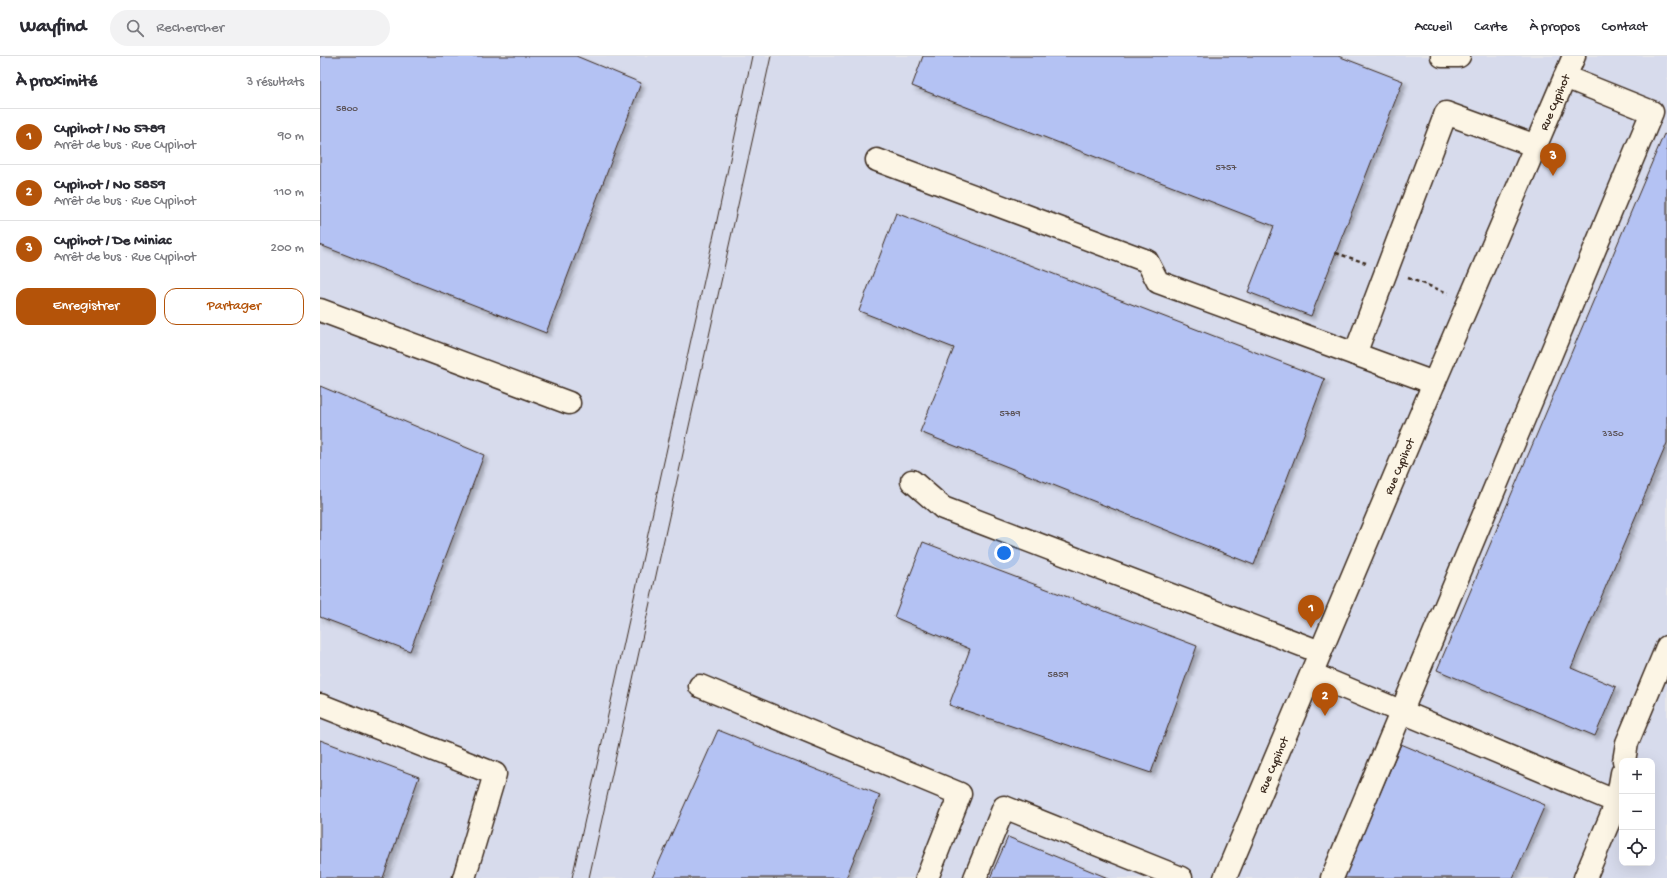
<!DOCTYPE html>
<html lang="fr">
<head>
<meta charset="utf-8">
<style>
	:root { --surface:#fff; --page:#f2f2f3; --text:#2b2b33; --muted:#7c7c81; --line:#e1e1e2; --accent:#b45309 }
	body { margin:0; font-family:"Gochi Hand",sans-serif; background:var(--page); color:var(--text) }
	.controls { position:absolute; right:12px; bottom:12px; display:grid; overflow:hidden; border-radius:8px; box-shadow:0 4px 16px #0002 }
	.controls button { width:36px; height:36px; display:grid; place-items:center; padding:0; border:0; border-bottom:1px solid var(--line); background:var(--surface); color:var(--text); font:20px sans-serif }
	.you { position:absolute; left:684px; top:497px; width:14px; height:14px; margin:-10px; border:3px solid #fff; border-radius:50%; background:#1a73e8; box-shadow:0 0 0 6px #1a73e833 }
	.badge { display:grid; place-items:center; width:26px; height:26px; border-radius:50%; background:var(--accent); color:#fff; font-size:13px; font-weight:700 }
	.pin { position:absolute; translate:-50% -33px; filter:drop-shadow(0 1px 2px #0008) }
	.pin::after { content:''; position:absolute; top:21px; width:14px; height:12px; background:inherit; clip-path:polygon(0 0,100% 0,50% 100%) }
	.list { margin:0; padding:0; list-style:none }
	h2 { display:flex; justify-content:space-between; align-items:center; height:52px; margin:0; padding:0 16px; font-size:17px }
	h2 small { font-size:13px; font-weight:400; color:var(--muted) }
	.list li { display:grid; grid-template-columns:26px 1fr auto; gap:12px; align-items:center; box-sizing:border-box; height:56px; padding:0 16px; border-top:1px solid var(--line) }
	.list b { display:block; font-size:15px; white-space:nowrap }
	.list p { margin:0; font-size:13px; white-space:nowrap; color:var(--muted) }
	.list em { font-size:13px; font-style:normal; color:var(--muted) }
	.actions { display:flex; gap:8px; padding:12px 16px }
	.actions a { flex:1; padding:9px 0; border:1px solid var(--accent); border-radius:12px; text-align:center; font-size:14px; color:var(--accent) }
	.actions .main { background:var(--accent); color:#fff }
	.icon { flex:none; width:22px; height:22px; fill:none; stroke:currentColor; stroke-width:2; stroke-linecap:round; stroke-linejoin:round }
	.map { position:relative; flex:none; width:1347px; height:822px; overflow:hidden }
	header { display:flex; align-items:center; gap:24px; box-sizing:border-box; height:56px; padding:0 20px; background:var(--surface); border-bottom:1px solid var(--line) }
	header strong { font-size:19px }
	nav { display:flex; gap:22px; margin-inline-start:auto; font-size:14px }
	.search { width:280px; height:36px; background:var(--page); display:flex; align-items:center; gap:10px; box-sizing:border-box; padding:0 14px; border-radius:22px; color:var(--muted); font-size:15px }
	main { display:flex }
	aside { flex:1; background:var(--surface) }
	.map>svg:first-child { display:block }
	.built { fill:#d7dbec; fill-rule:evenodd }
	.building { fill:#b4c2f3; stroke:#3b2a1e; filter:url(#shadow) }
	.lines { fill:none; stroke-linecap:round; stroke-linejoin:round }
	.minor-casing { stroke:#3b2a1e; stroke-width:25 }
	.path { stroke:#3b2a1e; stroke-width:2.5; stroke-dasharray:4 3; stroke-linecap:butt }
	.minor { stroke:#fcf5e5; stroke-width:22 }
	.tram { stroke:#3b2a1e; stroke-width:1 }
	.labels { text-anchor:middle; stroke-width:4; stroke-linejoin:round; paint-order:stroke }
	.number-label { font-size:10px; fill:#595053 }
	.street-label { font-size:12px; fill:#3b2a1e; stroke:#fcf5e5 }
</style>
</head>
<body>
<header>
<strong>Wayfind</strong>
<div class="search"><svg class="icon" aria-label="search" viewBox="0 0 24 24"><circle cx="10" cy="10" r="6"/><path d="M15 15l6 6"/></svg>Rechercher</div>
<nav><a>Accueil</a><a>Carte</a><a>À propos</a><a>Contact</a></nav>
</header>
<main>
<aside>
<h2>À proximité<small>3 résultats</small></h2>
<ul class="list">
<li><span class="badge">1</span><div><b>Cypihot / No 5789</b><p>Arrêt de bus · Rue Cypihot</p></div><em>90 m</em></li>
<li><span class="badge">2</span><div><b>Cypihot / No 5859</b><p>Arrêt de bus · Rue Cypihot</p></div><em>110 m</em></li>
<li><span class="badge">3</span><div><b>Cypihot / De Miniac</b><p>Arrêt de bus · Rue Cypihot</p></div><em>200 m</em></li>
</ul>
<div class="actions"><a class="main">Enregistrer</a><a>Partager</a></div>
</aside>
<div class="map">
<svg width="1347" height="822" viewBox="0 0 1347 822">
	<defs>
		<filter id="shadow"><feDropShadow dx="3.5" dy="3.5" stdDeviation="2" flood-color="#0004"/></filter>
	</defs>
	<rect width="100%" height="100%" fill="#e6e6e9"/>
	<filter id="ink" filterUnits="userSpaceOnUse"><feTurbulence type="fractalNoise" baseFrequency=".025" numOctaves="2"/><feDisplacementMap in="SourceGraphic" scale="8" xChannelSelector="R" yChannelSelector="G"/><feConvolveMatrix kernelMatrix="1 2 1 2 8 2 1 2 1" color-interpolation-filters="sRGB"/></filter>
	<g filter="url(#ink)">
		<path class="built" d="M0,0h1347v822h-1347zM1302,705h30v102h-30z"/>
		<path class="building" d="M0,0h256l65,27 -95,250 -226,-88z
			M603,0h415l65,25 -92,235 -63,-24 26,-66 -362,-140z
			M1344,78l3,2v307l-96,225 45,19 -21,49 -158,-66z
			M576,157l429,166 -71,186 -334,-133 34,-84 -95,-37z
			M0,330l164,69 -74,196 -90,-34z
			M603,486l274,104 -46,127 -202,-68 21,-56 -76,-32z
			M398,674l162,65 -34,83h-194z
			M0,684l99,37 -36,101h-63z
			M1081,688l144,61 -32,73h-169z
			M688,781l100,41h-118z"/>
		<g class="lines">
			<defs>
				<g id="minor">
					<path d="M1122,0h17"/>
					<path d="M557,104l270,101 11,21 276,101"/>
					<path d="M0,254l249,93"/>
					<path d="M1035,298l91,-241 90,33"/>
					<path d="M592,425l31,27 377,144"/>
					<path d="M992,618l305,128"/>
					<path d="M380,630l260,108 -33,84"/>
					<path d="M0,649l175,69 -31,104"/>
					<path d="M1304,705l3,-18 40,-96"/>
					<path d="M655,822l29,-71 177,71"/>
					<path id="s1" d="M905,822l209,-495 140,-327"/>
					<path d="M1012,822l320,-766 -87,-35"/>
					<path d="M1265,822l32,-76 5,-29"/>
				</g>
			</defs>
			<use href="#minor" class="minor-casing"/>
			<path class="path" d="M1016,197l30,10
				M1088,222l40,15"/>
			<use href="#minor" class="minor"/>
			<path class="tram" d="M252,822l135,-611 45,-211
				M269,822l182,-822"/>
		</g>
	</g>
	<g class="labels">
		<g class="number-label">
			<text x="27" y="55">5800</text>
			<text x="906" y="114">5757</text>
			<text x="690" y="360">5789</text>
			<text x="1293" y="380">3350</text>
			<text x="738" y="621">5859</text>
		</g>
		<g class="street-label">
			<text dy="4" stroke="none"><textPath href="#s1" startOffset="843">Rue Cypihot</textPath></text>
			<text dy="4" stroke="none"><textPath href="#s1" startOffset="447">Rue Cypihot</textPath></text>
			<text dy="4" stroke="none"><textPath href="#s1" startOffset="123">Rue Cypihot</textPath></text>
		</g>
	</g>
</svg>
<div class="controls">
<button>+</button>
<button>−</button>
<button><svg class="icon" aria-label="locate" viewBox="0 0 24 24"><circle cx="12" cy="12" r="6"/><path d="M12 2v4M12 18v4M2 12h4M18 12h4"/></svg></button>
</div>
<div class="you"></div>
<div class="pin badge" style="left:991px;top:572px">1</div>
<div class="pin badge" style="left:1005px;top:660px">2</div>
<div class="pin badge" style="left:1233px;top:120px">3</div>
</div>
</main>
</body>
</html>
